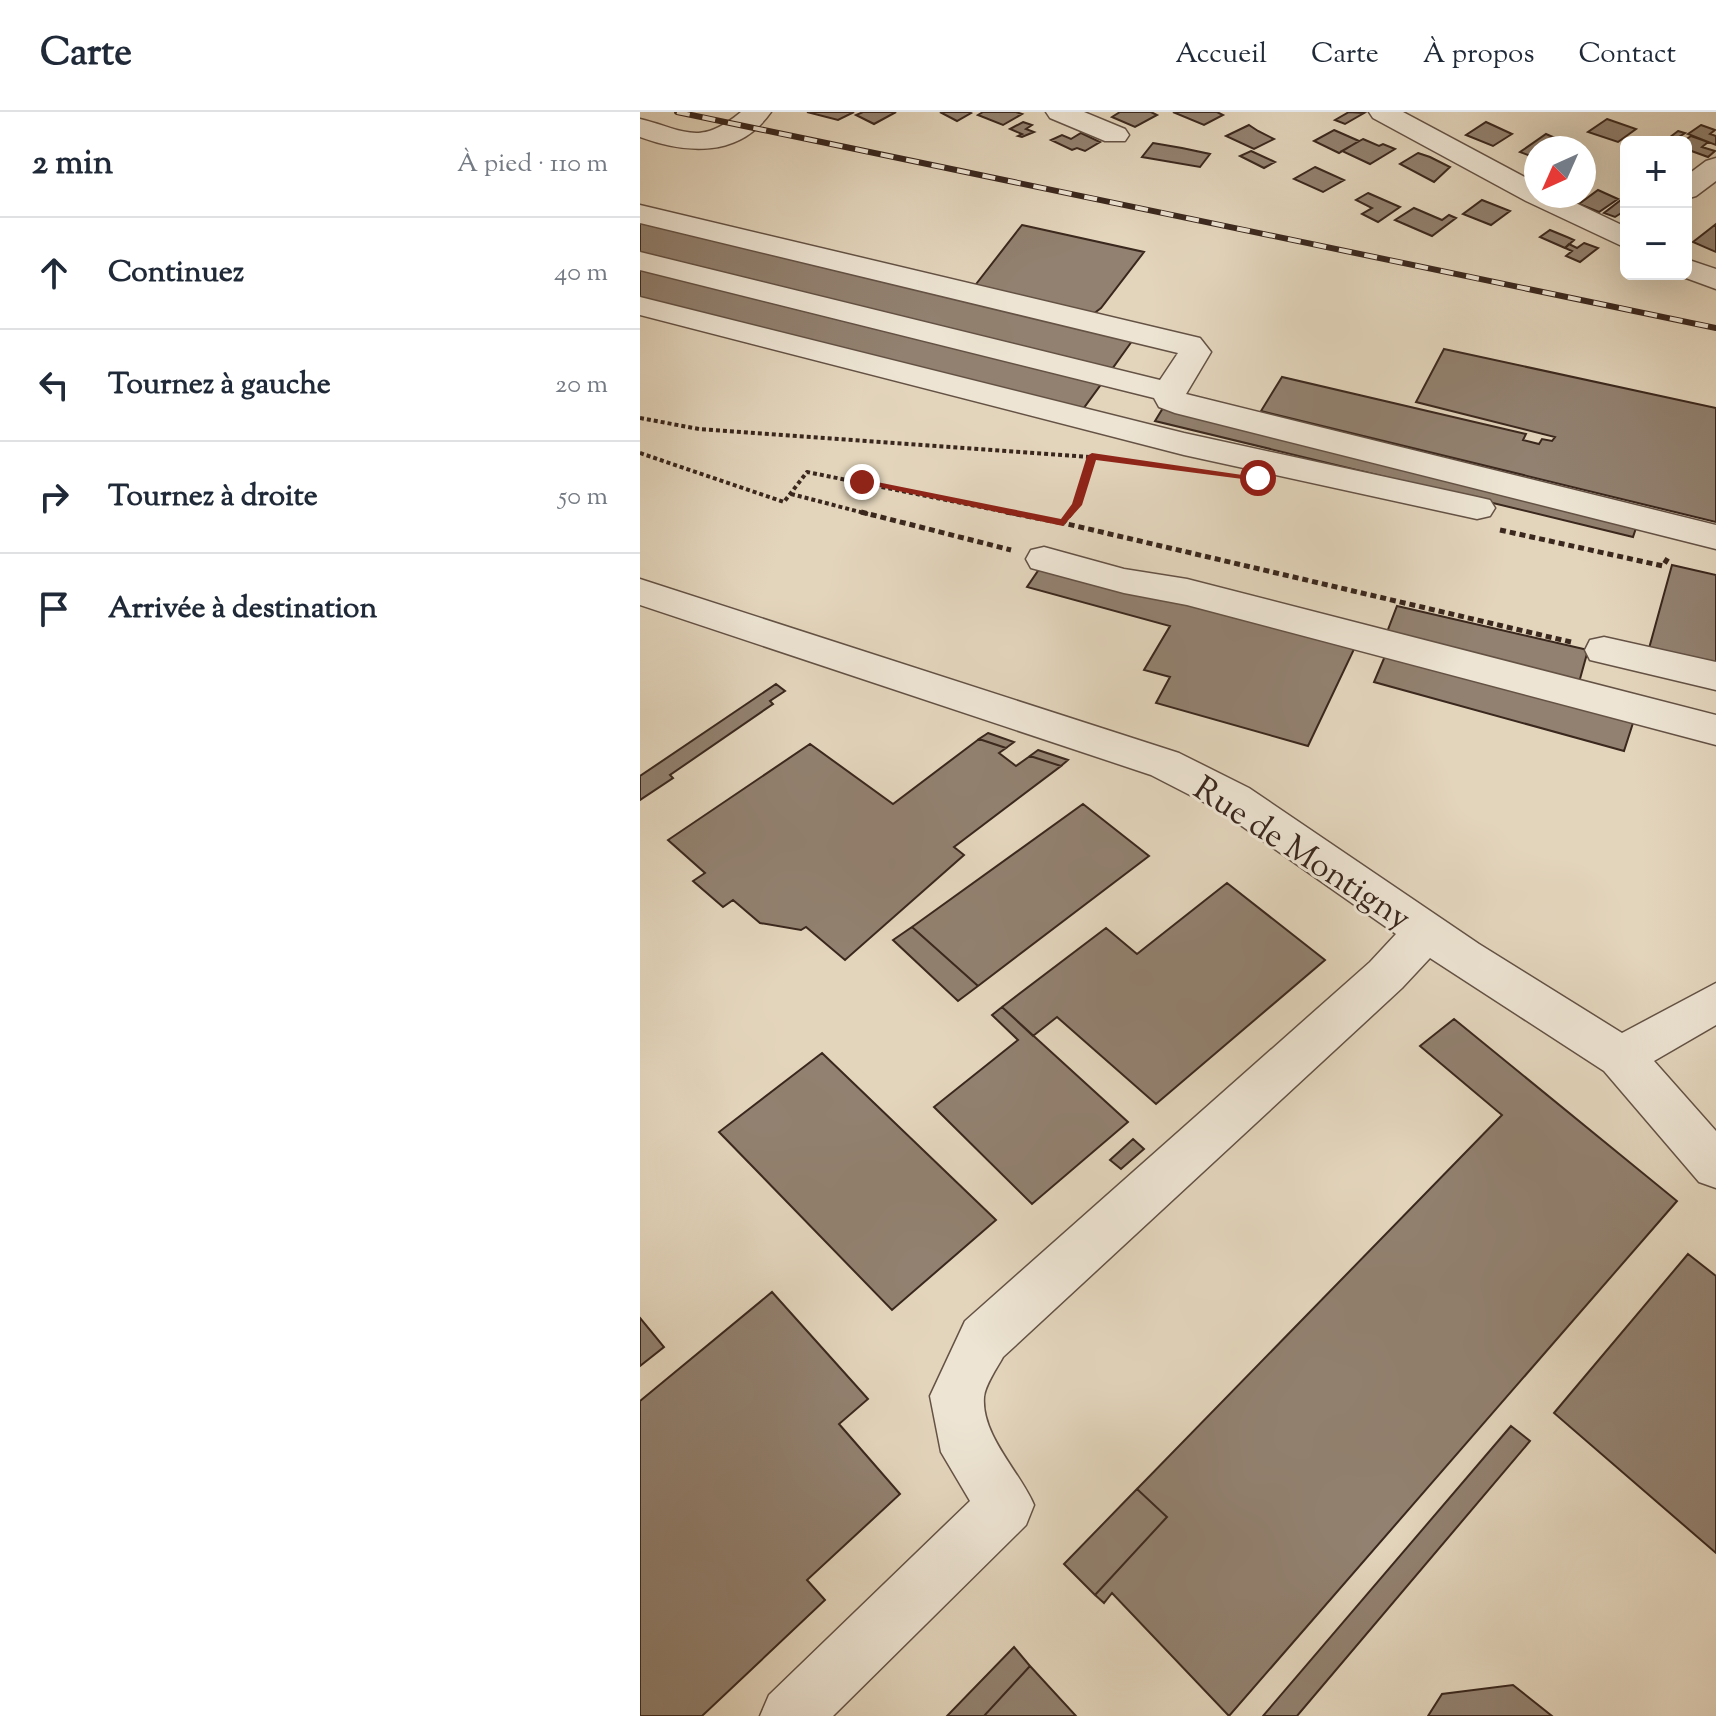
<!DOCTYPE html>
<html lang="fr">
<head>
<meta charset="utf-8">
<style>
	:root { --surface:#fff; --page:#f6f6f7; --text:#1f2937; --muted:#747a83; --line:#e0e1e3 }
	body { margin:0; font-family:"Sorts Mill Goudy",serif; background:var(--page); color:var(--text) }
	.controls { position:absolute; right:24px; top:24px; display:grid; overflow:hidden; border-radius:12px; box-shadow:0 8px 32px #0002 }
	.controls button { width:72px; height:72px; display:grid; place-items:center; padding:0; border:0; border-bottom:2px solid var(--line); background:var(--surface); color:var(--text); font:40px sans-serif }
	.compass { position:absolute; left:884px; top:24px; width:72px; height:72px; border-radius:50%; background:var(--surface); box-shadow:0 8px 32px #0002; rotate:225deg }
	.stop { position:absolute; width:24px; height:24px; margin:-18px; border:6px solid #8f2418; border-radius:50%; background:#fff }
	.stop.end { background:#8f2418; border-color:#fff; box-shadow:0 2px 8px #0008 }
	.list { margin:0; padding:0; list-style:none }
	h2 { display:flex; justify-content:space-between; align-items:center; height:104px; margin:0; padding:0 32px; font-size:34px }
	h2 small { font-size:26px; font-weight:400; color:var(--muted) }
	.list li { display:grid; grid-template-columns:52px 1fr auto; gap:24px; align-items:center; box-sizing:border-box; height:112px; padding:0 32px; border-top:2px solid var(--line) }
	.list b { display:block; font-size:30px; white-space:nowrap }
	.list em { font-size:26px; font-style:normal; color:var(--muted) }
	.icon { flex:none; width:44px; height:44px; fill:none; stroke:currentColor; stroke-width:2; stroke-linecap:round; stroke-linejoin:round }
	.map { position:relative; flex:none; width:1076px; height:1604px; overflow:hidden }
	header { display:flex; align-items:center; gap:48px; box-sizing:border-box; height:112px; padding:0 40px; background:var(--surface); border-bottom:2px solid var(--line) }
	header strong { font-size:38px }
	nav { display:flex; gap:44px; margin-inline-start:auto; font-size:28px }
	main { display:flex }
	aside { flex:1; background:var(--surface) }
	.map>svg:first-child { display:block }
	.building { fill:#928170; stroke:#3a271d; stroke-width:2 }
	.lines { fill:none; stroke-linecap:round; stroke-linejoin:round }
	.minor-casing { stroke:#645245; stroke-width:3 }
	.path-far1 { stroke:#3a271d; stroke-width:4; stroke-dasharray:4 3; stroke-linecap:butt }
	.path { stroke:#3a271d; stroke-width:5; stroke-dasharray:6 4; stroke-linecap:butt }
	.minor { fill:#ede4d3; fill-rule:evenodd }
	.rail-casing { stroke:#3a271d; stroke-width:6 }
	.rail { stroke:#ede4d3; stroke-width:4; stroke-dasharray:13; stroke-linecap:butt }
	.route { fill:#8f2418 }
	.labels { text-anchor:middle; stroke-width:6; stroke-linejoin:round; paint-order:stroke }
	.street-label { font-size:34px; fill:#3a271d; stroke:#ede4d3 }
</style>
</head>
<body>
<header>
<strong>Carte</strong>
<nav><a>Accueil</a><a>Carte</a><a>À propos</a><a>Contact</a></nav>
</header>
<main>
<aside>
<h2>2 min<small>À pied · 110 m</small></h2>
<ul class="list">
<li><svg class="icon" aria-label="ahead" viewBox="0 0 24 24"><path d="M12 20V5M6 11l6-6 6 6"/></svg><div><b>Continuez</b></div><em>40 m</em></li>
<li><svg class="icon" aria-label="left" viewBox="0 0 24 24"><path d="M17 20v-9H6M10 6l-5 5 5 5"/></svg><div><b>Tournez à gauche</b></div><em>20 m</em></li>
<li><svg class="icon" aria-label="right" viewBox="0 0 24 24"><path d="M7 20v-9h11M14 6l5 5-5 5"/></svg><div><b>Tournez à droite</b></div><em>50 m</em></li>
<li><svg class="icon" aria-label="arrive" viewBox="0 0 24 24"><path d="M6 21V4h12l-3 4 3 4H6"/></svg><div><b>Arrivée à destination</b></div></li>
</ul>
</aside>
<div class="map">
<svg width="1076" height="1604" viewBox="0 0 1076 1604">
	<rect width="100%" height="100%" fill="#e3d5bc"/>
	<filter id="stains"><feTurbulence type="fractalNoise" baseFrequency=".0025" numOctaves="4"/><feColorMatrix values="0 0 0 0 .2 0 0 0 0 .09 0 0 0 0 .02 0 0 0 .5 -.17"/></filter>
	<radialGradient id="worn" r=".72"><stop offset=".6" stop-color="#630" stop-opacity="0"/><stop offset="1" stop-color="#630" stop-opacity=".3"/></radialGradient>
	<path class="building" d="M167,0h47l-16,8z
		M223,0h33l-22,12 -18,-9z
		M300,0h29l2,1 -14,8z
		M343,0h33l6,2 -19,11 -25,-10z
		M480,0h31l6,3 -22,12 -23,-10z
		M533,0h44l6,3 -19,10z
		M709,0l15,1 -19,11 -10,-4z
		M967,7l29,10 -18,13 -30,-10z
		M383,10l9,3 -6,4 8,3 -12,5 -4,-1 4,-2 -12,-5z
		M846,10l26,12 -19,12 -27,-11z
		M609,13l9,6 16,8 -20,10 -28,-13z
		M1061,13l14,5 -5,4 6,2v9l-28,-11z
		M694,18l25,11 -20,12 -25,-12z
		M1038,19l7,2 -6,4 6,3 6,-4 17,6 -6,5 13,4 -7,6 -22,-8v-7l-21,-1z
		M441,21l19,9 -15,9 -8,-3 -5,2 -21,-10 11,-5 9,4z
		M906,22l16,7 -10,7h-16v10l-16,-6z
		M723,27l16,7 4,-2 12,5 -25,15 -28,-13z
		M513,31l29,5 28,6 -10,13 -58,-10z
		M611,39l24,11 -11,6 -24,-12z
		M778,41l12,4 20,10 -16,15 -34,-18z
		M675,55l29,13 -21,12 -29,-13z
		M958,78l20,9 -19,13 -20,-8z
		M728,81l32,14 -22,15 -16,-8 10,-6 -16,-8z
		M986,84v14l-11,7 -11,-4z
		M842,88l28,11 -19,14 -28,-11z
		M774,96l28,12 7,-5 7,3 -24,18 -37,-16z
		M0,108l495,117 -23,32 -472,-114z
		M1076,112v28l-23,-10z
		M382,113l122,27 -43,56 -9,7 -119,-27z
		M910,118l17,7 7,3 -9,8 -25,-11z
		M944,131l14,5 -18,14 -14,-6 6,-5 -7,-3 4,-4 8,4z
		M0,158l462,113 -19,26 -443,-108z
		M804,237l272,59v114l-455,-111 21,-34 244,57 -3,6 16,4 3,-5 10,2 3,-4 -139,-35z
		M523,296l475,114 -5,15 -478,-116z
		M402,453l314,80 -48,101 -152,-43 14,-26 -26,-7 26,-44 -143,-39z
		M1032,453l44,10v93l-68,-16z
		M757,494l191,44 -10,36 -194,-46z
		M745,544l248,67 -9,28 -250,-69z
		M136,572l9,7 -15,10 3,3 -103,71 3,3 -33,22v-24z
		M348,621l26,9 -8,6 -27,-9z
		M339,627l27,9 -7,5 17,13 14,-10 31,10 -107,81 10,8 -119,105 -39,-33 -5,3 -41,-7 -27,-23 -10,7 -30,-26 12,-8 -37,-33 142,-96 83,60z
		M398,638l30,10 -7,6 -31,-10z
		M443,692l66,52 -171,130 -66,-59z
		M587,771l98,77 -169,144 -99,-87 -24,19 -31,-29 104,-79 31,26z
		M272,815l66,59 -20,15 -65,-61z
		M362,895l126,115 -96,82 -98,-97 84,-67 -26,-25z
		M814,907l223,182 -448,515 -117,-123 -8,10 -9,-8 72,-78 -30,-28 365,-374 -82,-69z
		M182,941l174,167 -104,90 -173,-178z
		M493,1027l11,10 -23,20 -11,-9z
		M1048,1142l28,22v277l-162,-140z
		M132,1180l96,107 -29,25 61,70 -93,86 18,20 -123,116h-62v-315z
		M0,1206l24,29 -24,19z
		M871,1314l19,15 -233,275h-34z
		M497,1377l30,28 -72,78 -31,-31z
		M374,1535l16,19 -46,50h-37z
		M390,1554l46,50h-92z
		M873,1573l39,31h-124l14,-22z"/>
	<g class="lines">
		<defs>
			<path id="minor" d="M101,0h30c-32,46 -85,42 -131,25v-18c45,11 59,28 101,-7z
				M406,0h38l41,17 4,6 -4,6h-20l-55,-23z
				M729,0h34l133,71v13h25l65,31v21l-100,-47 -153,-83z
				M1076,46v23l-20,15 -10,3v-23l20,-15z
				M0,93l560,133 11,14 -25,42 530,131v24l-541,-136 -16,-6 -5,-9 -514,-128v-18l520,128 18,-27 -538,-130z
				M1046,147l30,10v20l-41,-15h11z
				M0,185l544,136 293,64 13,3 5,8 -5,8 -13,3 -293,-64 -544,-140z
				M404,435l80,22 63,10 529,136v30l-529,-140 -63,-12 -93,-25 -5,-9 5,-9z
				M0,467l539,174 70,35 230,156 143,89 94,-50v42l-62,36 62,70v57l-17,-6 -95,-111 -174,-113 -28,30 -399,369c-6,11 -18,28 -19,40 -3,38 36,75 50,108l-8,20 -193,191h-73l9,-21 201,-194 -29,-49 -11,-56 35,-75 405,-359 26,-28 -177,-124 -68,-35 -511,-170z
				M964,525l112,25v28l-126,-30 -5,-10 5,-10z"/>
		</defs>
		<use href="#minor" class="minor-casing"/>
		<path class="path-far1" d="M0,306l59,11 406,29
			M0,341l144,49 23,-30 209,42
			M151,382l77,20
			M430,402l7,-9 15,-49"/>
		<path class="path" d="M221,400l150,38
			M366,400l57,11
			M432,400l-9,11 508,119
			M860,418l163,36 6,-10"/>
		<use href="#minor" class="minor"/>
		<defs>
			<path id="rail" d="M37,0l1039,216"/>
		</defs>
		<use href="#rail" class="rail-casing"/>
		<use href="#rail" class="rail"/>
	</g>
	<path class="route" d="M452,341l171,25 -5,3 -162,-21 -14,45 -19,21 -207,-44 6,-3 199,40 11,-15 15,-48z"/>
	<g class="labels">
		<g class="street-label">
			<text transform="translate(663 740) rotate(33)" y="12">Rue de Montigny</text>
		</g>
	</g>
	<rect width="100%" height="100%" filter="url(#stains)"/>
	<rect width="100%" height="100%" fill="url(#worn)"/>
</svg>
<div class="controls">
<button>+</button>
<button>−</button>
</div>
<svg class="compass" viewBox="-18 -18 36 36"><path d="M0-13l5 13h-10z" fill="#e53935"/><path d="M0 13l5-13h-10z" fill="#747a83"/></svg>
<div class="stop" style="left:618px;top:366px"></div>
<div class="stop end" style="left:222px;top:370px"></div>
</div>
</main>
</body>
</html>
